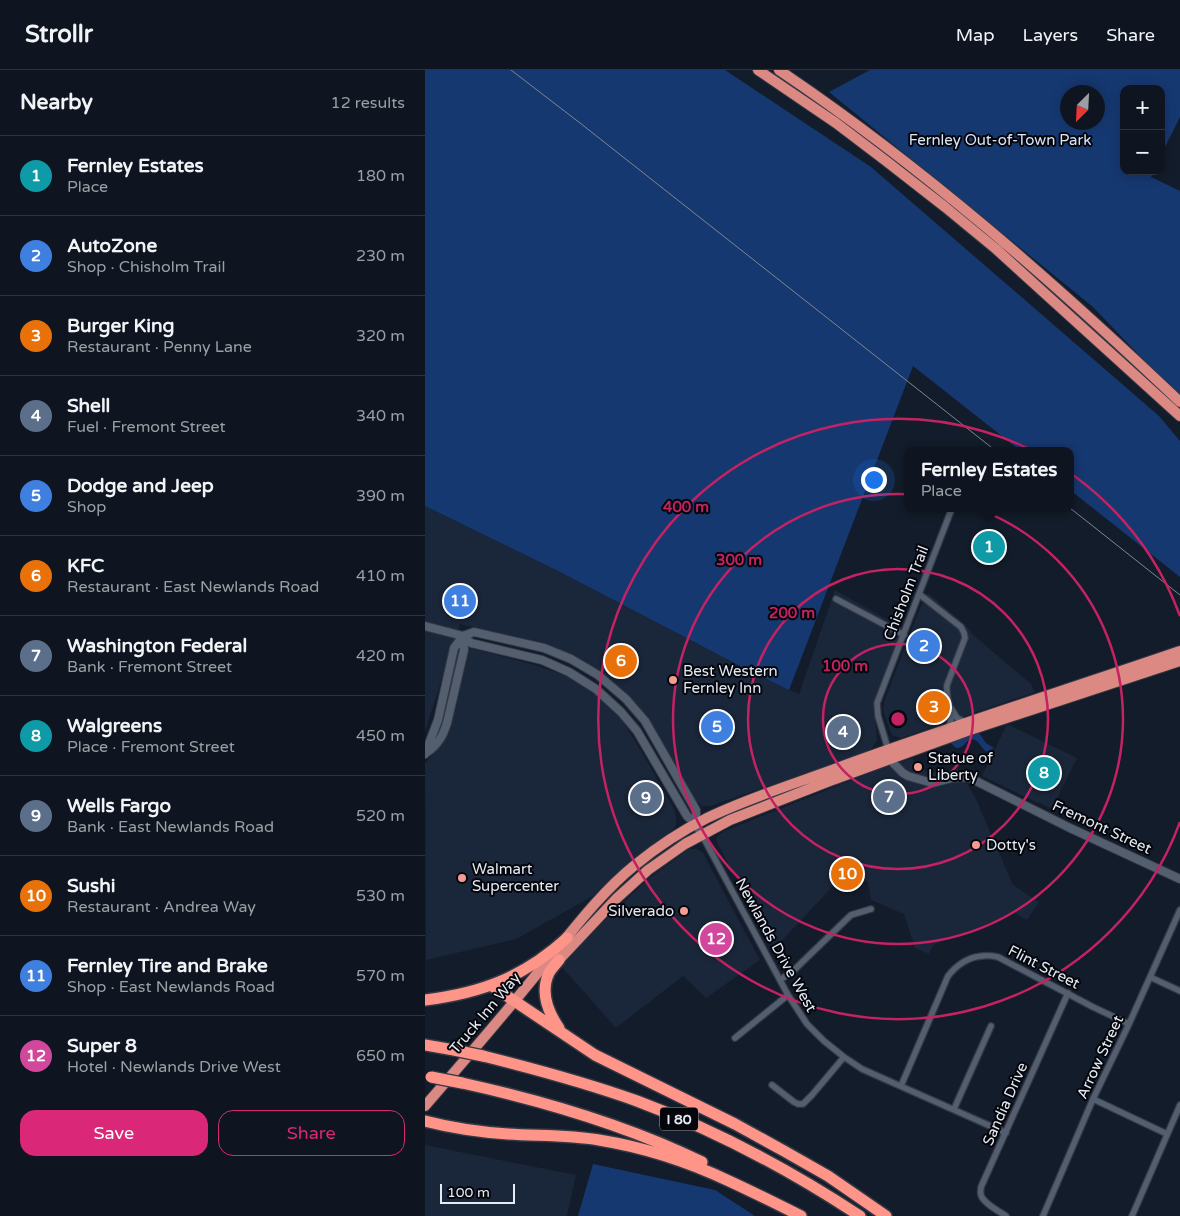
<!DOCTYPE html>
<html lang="en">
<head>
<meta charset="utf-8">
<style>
	:root { --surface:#0e1520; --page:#1c222d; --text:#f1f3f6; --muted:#9b9fa5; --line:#2e343e; --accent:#db2777 }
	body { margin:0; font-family:"Varela Round",sans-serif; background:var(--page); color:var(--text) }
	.controls { position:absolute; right:15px; top:15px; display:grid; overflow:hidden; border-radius:10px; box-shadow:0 2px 12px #0003 }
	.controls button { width:45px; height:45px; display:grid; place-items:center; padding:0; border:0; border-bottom:1px solid var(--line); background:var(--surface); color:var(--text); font:25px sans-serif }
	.compass { position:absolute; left:635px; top:15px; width:45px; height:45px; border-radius:50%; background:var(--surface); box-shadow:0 2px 12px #0003; rotate:204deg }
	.scale { position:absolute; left:15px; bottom:12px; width:75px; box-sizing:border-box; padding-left:5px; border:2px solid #e4eaf4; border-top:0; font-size:14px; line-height:18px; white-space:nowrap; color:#e4eaf4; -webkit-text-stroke:4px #04060c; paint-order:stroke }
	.you { position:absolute; left:448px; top:409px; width:18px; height:18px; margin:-12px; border:4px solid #fff; border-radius:50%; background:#1a73e8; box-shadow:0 0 0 8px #1a73e833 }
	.badge { display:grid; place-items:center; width:32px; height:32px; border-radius:50%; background:var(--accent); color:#fff; font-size:16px; font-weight:700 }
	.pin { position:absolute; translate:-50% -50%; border:2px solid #fff; box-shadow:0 1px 5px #0006 }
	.popup { position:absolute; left:479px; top:377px; width:170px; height:65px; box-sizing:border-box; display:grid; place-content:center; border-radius:10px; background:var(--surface); filter:drop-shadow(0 1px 4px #0005); font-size:16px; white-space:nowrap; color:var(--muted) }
	.popup b { font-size:19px; color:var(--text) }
	.popup::after { content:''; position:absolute; left:50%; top:100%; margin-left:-10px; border:10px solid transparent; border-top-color:var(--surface) }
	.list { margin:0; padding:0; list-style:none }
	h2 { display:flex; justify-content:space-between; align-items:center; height:65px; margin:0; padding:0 20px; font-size:21px }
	h2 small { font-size:16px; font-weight:400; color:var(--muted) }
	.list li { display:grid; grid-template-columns:32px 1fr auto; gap:15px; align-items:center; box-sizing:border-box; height:80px; padding:0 20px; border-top:1px solid var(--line) }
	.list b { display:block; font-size:19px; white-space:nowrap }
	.list p { margin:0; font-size:16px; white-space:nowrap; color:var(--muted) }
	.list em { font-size:16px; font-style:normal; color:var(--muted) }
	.actions { display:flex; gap:10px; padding:15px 20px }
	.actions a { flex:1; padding:11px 0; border:1px solid var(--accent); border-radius:15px; text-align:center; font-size:18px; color:var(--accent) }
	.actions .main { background:var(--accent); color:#fff }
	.map { position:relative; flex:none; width:755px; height:1146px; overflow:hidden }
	header { display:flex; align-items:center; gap:30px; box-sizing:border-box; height:70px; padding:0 25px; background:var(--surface); border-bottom:1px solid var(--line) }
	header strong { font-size:24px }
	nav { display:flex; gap:28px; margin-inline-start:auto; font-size:18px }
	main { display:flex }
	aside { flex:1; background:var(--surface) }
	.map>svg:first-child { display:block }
	.built { fill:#1a2639 }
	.green { fill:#163871; fill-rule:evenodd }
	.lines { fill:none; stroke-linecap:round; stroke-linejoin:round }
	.minor-casing { stroke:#343844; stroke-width:8 }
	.tertiary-casing { stroke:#343844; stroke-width:10 }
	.trunk-casing { stroke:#343844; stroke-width:12 }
	.motorway-casing { stroke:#343844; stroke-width:14 }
	.minor { stroke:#535e6f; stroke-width:5.5 }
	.tertiary { stroke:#535e6f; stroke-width:8 }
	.trunk { stroke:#dc8984; stroke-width:10 }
	.motorway { stroke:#ff9489; stroke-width:11 }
	.rail { stroke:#7f8692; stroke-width:1 }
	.motorway-bridge-casing { stroke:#343844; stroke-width:14; stroke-linecap:butt }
	.motorway-bridge { stroke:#ff9489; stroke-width:11 }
	.ring { fill:none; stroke:#c42263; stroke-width:2.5 }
	.poi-dot { fill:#f59c92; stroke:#04060c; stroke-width:2 }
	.labels { text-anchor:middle; stroke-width:4; stroke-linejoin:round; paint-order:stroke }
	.shield { fill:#04060c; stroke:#a1a6ae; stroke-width:1 }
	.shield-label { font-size:14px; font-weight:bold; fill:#e4eaf4 }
	.park-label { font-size:15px; fill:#d9e5f9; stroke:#04060c }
	.street-label { font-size:15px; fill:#e4eaf4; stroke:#04060c }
	.poi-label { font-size:15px; fill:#e4eaf4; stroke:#04060c; text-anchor:start }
	.centre { fill:#c42263; stroke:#04060c; stroke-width:2.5 }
	.ring-label { font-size:15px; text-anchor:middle; font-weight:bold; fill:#c42263; stroke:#04060c; stroke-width:4; stroke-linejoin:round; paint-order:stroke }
</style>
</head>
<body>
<header>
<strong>Strollr</strong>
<nav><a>Map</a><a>Layers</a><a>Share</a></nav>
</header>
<main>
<aside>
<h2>Nearby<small>12 results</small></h2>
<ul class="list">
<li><span class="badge" style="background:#0f9aa8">1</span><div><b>Fernley Estates</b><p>Place</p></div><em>180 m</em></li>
<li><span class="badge" style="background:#3f7fe0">2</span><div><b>AutoZone</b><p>Shop · Chisholm Trail</p></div><em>230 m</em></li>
<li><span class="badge" style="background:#e8710a">3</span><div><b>Burger King</b><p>Restaurant · Penny Lane</p></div><em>320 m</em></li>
<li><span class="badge" style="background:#5c6f8a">4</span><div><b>Shell</b><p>Fuel · Fremont Street</p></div><em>340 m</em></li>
<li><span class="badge" style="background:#3f7fe0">5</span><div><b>Dodge and Jeep</b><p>Shop</p></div><em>390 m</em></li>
<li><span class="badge" style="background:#e8710a">6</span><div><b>KFC</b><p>Restaurant · East Newlands Road</p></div><em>410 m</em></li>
<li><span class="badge" style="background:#5c6f8a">7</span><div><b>Washington Federal</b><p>Bank · Fremont Street</p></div><em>420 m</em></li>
<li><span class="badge" style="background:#0f9aa8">8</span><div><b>Walgreens</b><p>Place · Fremont Street</p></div><em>450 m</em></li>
<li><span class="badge" style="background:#5c6f8a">9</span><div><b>Wells Fargo</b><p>Bank · East Newlands Road</p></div><em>520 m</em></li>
<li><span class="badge" style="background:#e8710a">10</span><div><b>Sushi</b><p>Restaurant · Andrea Way</p></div><em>530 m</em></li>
<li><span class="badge" style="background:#3f7fe0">11</span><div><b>Fernley Tire and Brake</b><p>Shop · East Newlands Road</p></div><em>570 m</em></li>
<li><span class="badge" style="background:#d1479c">12</span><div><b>Super 8</b><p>Hotel · Newlands Drive West</p></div><em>650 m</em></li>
</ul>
<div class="actions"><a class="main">Save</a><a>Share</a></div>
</aside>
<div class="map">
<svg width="755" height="1146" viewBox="0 0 755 1146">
	<rect width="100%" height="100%" fill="#131c2a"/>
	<path class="built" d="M0,436l137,67 180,94 57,27 36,-104 67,38 -28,74 3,39 -6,8 -6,4 -155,53h-8l-6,-5 -58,-95 -17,-18 -23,-17 -23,-15 -23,-9 -92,-23 -35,107z
		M503,523l35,30 7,7 1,3 60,51 4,8 -134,46 -9,-3 -1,-2 -6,-17 -2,-8 2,-9 35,-91z
		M42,577l64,17 36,12 10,5 21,15 22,21 21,34 33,58 2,8v8l-3,5 -39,29 -41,37 -77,43 -90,21 -1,-196 19,-25z
		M582,654l70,34 -25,51 -12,-6h-2l-56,-27z
		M488,688l1,7 12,6 12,2 20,-4 18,30 37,86 26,17 -12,18 -12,-7 -82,32 -4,9 -14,-6 -11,-34 -33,-14 -3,-18 -9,-4 -25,7 -60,64 -56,-105 -2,-6 4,-4 7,-4 155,-62z
		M264,779h8l6,4 57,107 -54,38 -23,-22 -67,52 -57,-64 88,-84z
		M0,1075l151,30 -9,41h-142z"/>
	<path class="green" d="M0,0h300l146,97 288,249 21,25v136l-110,-87v-39h-49l-108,-85 -124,324 -47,-23 -180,-94 -137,-67z
		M445,0h310v47l-19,38v-66h-37v82h29l-2,6 29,14v207l-87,-91 -264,-215zM642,22h30v30h-30z
		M554,663l7,10 8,5 -7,4c-7,-4 -7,-13 -17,-13 -5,4 -7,9 -14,9l-6,-6z
		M168,1094l122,26 40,26h-177z"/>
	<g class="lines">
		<defs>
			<path id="minor" d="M494,524l42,33 3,6 1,5 -18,47c-2,15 9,29 1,43
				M411,529l68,36
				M526,638l6,10 8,4
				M463,679l-10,-33 -1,-13 75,-195
				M277,765l86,160 19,29 17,17 20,16 18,12 144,64
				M725,907l30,14
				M355,910l13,-9 58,-56 20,-6
				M310,968l53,-43
				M347,1015l22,17 4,2h5l9,-9 32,-38
				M476,1016l47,-110c8,-10 20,-19 34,-20 5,-1 11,0 16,1l95,50 36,17
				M668,1029l74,35
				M529,1039l37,-83
				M581,1146c-6,-4 -23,-13 -25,-21 -1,-3 0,-5 0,-8l87,-194
				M618,1146l50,-117 36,-75 51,-114
				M707,1146l48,-111"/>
			<path id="tertiary" d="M0,556l38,10 8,7 71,17 27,12 27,17 25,23 16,19 50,85 9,8 6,11
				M38,566l11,-4 70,16 27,11 27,16 28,24 19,22 51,89v14
				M1,683c12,-8 17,-17 21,-30l17,-73 -1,-14
				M0,684l13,-34 16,-72 9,-12
				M465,686l4,8 9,9 5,3 24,7 20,-5 13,-1 5,1 100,50 110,51"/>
			<path id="trunk" d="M333,0l78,53 50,38 59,46 51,42 184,167
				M354,0c144,97 275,212 401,332
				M130,894l62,-66 31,-28 37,-26 45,-24 97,-38 140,-51 213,-70
				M0,1036c39,-45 78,-90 115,-136 30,-36 58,-75 95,-105 22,-18 46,-34 72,-47 45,-22 94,-36 141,-54 110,-40 221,-75 332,-113"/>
			<path id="motorway" d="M67,916l103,69 140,69 49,27 44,25 58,40
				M0,930c57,-7 99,-23 142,-62
				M134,958c-11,-16 -19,-36 -10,-55 2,-4 7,-9 10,-13
				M0,975l29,5
				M58,986c52,13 104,27 154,45 78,29 153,69 223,115
				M37,1013c82,18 164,42 240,79
				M0,1051c27,7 55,11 83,13 30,2 60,1 91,6 43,7 90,22 130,41 24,11 48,23 72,35"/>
		</defs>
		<use href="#minor" class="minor-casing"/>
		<use href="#tertiary" class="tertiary-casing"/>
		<use href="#trunk" class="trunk-casing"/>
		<use href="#motorway" class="motorway-casing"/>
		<use href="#minor" class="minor"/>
		<use href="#tertiary" class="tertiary"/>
		<use href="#trunk" class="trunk"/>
		<use href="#motorway" class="motorway"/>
		<path class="rail" d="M86,0l69,53 416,328
			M645,438l110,87"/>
		<defs>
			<path id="motorway-bridge" d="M29,980l29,6
				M6,1007l31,6"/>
		</defs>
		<use href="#motorway-bridge" class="motorway-bridge-casing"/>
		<use href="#motorway-bridge" class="motorway-bridge"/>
	</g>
	<g class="ring">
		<circle cx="473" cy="649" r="75"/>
		<circle cx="473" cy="649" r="150"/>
		<circle cx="473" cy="649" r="225"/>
		<path d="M755 752A300 300 0 1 1 755 546"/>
	</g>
	<g class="poi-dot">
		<circle cx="248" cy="610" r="5"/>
		<circle cx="493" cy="697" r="5"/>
		<circle cx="551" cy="775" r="5"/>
		<circle cx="37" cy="808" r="5"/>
		<circle cx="259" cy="841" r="5"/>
	</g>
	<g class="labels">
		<rect class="shield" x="235" y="1037.5" width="38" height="23" rx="4"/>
		<g class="shield-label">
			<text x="254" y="1054">I 80</text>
		</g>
		<g class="park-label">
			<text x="575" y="75">Fernley Out-of-Town Park</text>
		</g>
		<g class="street-label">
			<text transform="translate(481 523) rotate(-69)" y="5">Chisholm Trail</text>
			<text transform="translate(677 757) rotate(25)" y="5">Fremont Street</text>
			<text transform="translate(351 875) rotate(61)" y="5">Newlands Drive West</text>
			<text transform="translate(619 897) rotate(27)" y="5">Flint Street</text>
			<text transform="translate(60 943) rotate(-50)" y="5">Truck Inn Way</text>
			<text transform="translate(675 987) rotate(-65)" y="5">Arrow Street</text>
			<text transform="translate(580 1034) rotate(-66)" y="5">Sandia Drive</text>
		</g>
		<g class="poi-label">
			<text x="258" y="606">Best Western<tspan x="258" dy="17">Fernley Inn</tspan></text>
			<text x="503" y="693">Statue of<tspan x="503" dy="17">Liberty</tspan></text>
			<text x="561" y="780">Dotty's</text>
			<text x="47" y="804">Walmart<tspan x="47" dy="17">Supercenter</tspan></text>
			<text x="249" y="846" text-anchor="end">Silverado</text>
		</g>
	</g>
	<circle cx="473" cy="649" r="8" class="centre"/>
	<g class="ring-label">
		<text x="261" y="442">400 m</text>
		<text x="314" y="495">300 m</text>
		<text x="367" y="548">200 m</text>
		<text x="420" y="601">100 m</text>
	</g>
</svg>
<div class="controls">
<button>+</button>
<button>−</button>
</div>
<svg class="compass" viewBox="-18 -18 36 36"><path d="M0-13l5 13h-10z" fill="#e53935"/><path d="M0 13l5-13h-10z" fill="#9b9fa5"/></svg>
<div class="scale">100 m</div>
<div class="you"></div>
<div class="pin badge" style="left:564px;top:477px;background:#0f9aa8">1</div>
<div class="popup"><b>Fernley Estates</b>Place</div>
<div class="pin badge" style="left:499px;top:576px;background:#3f7fe0">2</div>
<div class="pin badge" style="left:509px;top:637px;background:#e8710a">3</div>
<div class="pin badge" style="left:418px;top:662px;background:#5c6f8a">4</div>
<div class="pin badge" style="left:292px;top:657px;background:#3f7fe0">5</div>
<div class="pin badge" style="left:196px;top:591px;background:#e8710a">6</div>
<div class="pin badge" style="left:464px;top:727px;background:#5c6f8a">7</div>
<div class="pin badge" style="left:619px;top:703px;background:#0f9aa8">8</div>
<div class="pin badge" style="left:221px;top:728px;background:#5c6f8a">9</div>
<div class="pin badge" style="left:422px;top:804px;background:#e8710a">10</div>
<div class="pin badge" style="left:35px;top:531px;background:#3f7fe0">11</div>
<div class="pin badge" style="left:291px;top:869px;background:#d1479c">12</div>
</div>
</main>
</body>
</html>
